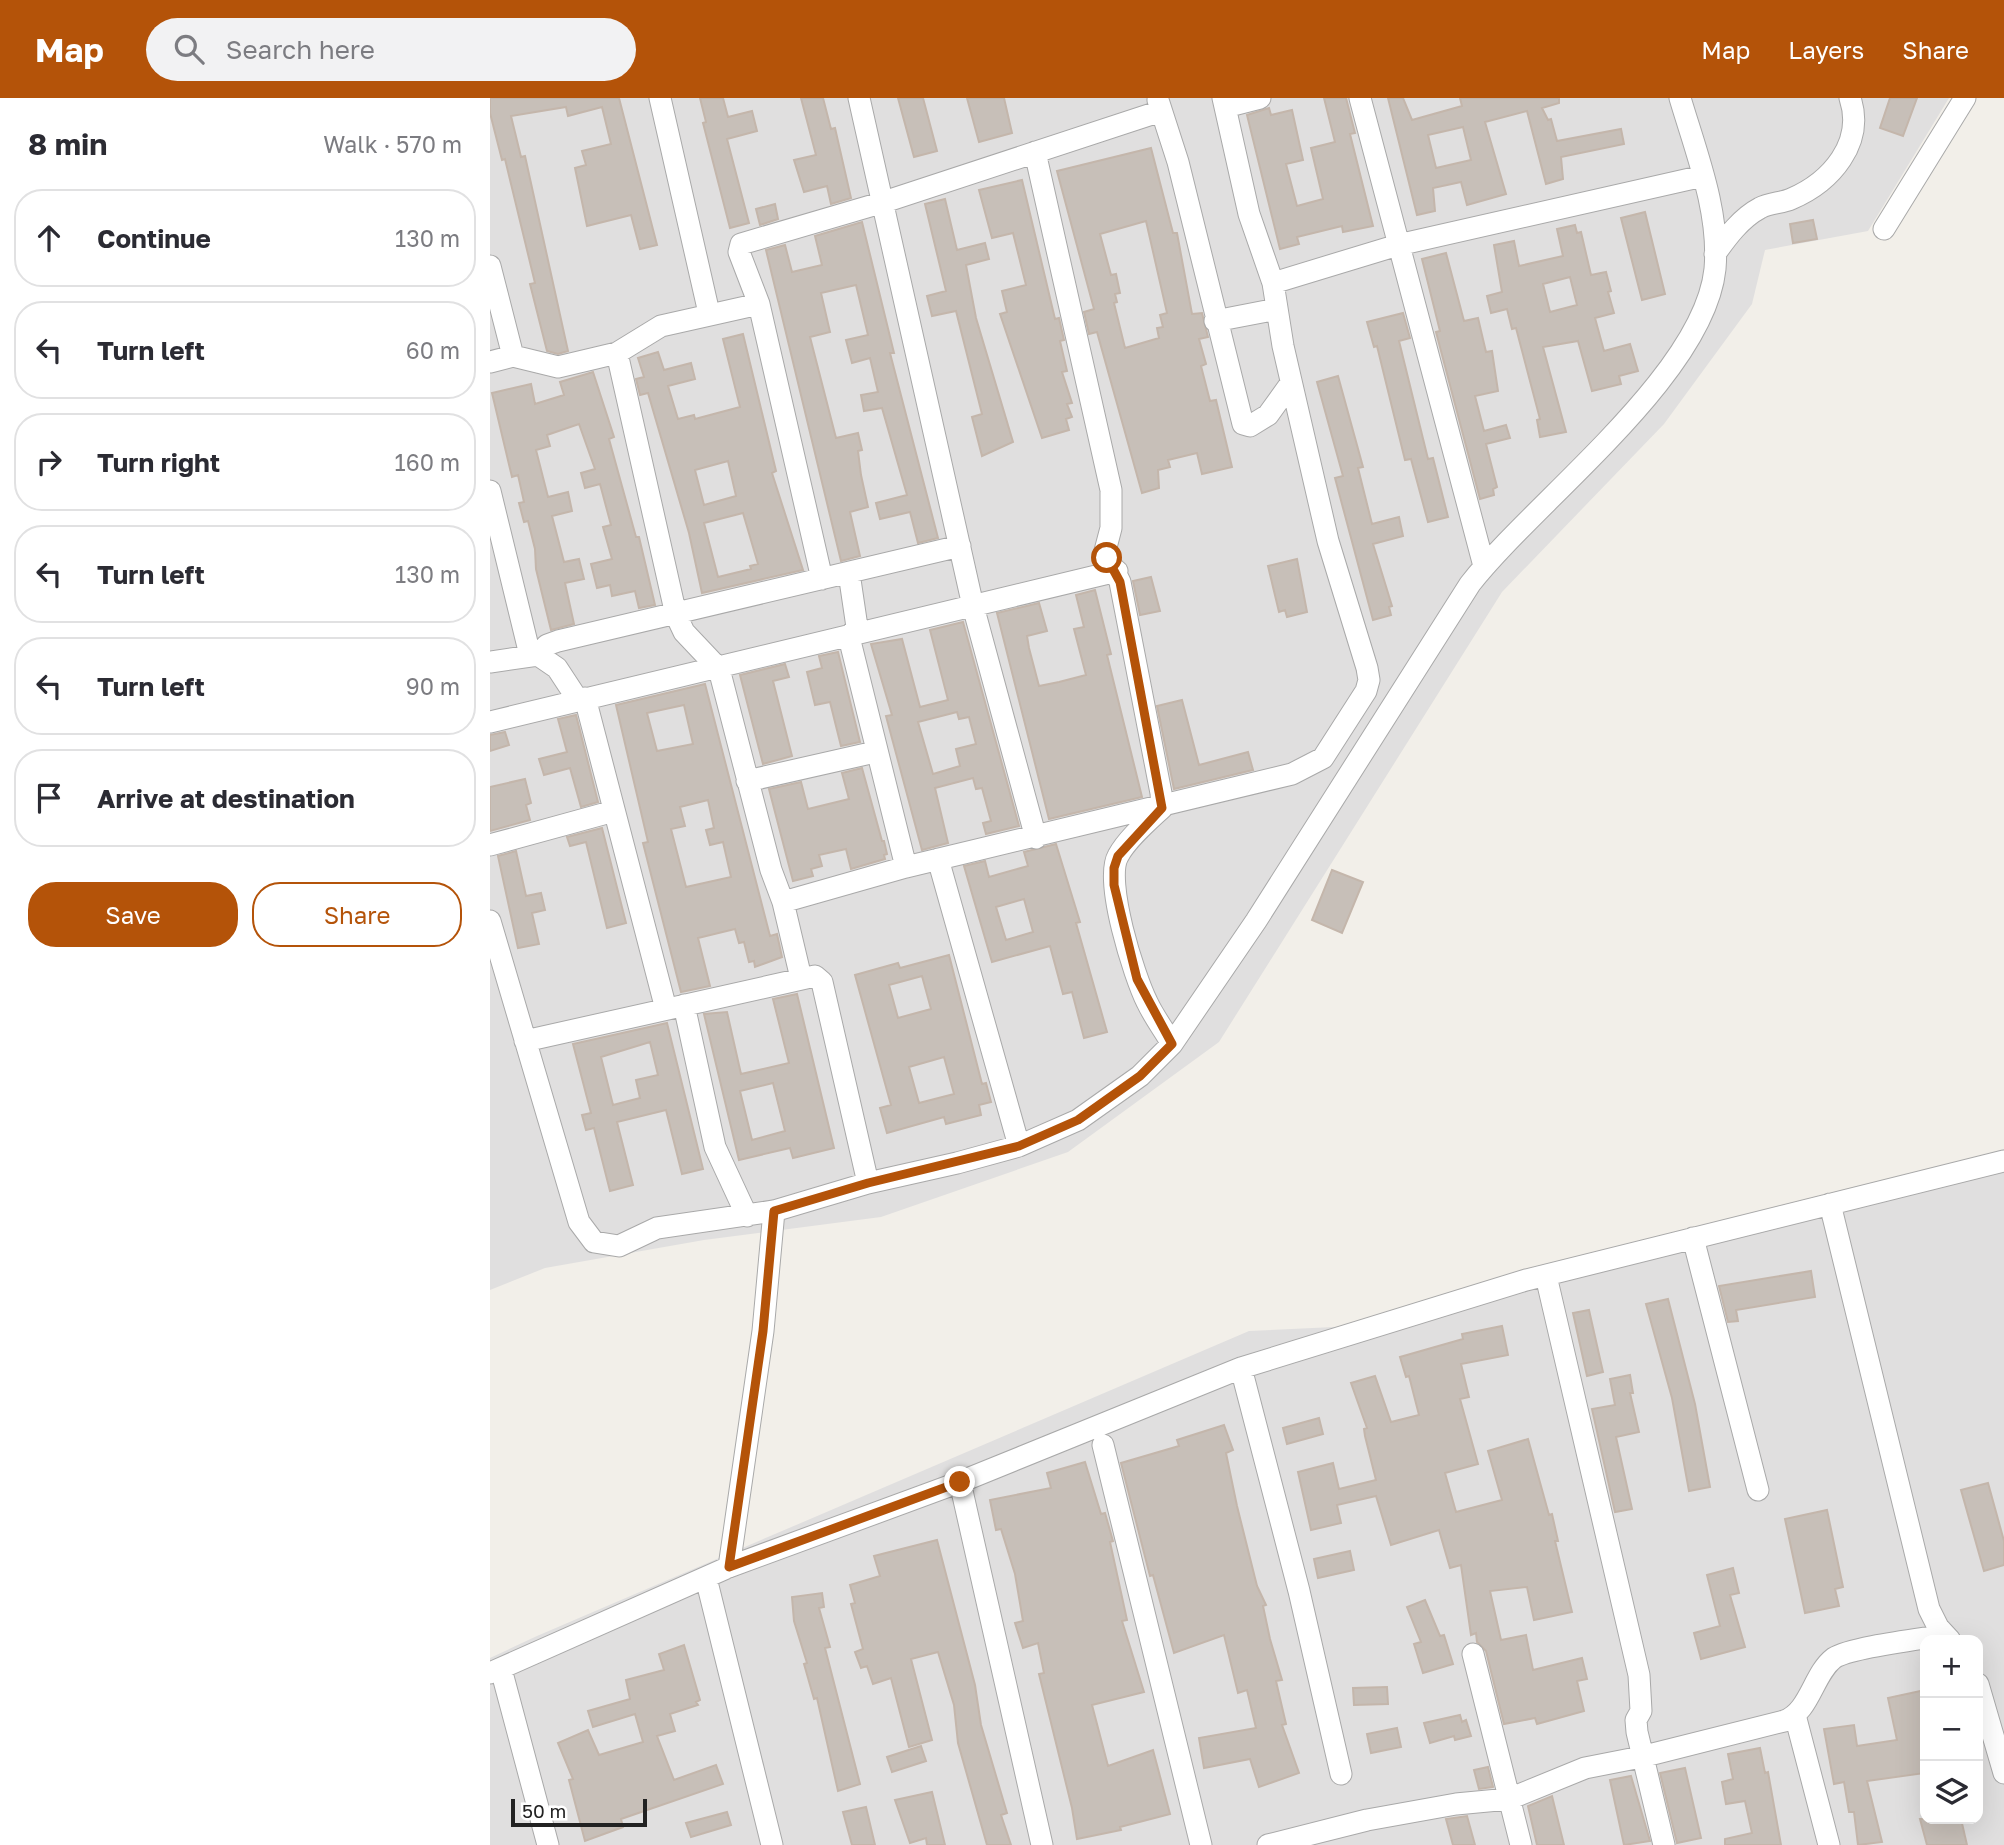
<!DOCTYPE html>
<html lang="en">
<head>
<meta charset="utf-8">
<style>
	:root { --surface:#fff; --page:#f2f2f3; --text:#2b2b33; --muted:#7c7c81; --line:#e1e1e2; --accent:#b45309 }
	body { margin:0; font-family:"Golos Text",sans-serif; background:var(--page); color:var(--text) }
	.controls { position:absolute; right:21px; bottom:21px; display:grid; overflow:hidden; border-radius:14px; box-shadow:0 7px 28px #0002 }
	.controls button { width:63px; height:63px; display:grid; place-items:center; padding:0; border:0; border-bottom:2px solid var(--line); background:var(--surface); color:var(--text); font:35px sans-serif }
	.scale { position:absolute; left:21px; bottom:18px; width:136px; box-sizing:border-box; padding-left:7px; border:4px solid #222; border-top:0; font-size:19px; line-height:24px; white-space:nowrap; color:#222; -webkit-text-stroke:5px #fff; paint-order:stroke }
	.stop { position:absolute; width:21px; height:21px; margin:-16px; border:5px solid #b45309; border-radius:50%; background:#fff }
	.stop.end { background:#b45309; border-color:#fff; box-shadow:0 2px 7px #0008 }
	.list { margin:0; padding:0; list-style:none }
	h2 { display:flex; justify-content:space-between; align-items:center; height:91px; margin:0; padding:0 28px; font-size:30px }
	h2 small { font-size:23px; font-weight:400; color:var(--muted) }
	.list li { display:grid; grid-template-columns:46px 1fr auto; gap:21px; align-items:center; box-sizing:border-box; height:98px; margin:0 14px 14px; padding:0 14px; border:2px solid var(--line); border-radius:28px }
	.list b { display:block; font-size:26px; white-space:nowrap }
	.list em { font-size:23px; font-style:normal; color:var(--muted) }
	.actions { display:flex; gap:14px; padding:21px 28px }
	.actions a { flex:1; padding:16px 0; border:2px solid var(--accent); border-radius:28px; text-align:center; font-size:24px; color:var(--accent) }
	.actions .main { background:var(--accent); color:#fff }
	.icon { flex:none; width:38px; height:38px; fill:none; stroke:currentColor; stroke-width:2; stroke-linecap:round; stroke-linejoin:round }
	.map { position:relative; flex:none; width:1514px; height:1747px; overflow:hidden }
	header { display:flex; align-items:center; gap:42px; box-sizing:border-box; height:98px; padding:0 35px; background:var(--accent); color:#fff }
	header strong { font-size:33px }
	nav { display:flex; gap:38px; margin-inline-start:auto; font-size:24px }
	.search { width:490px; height:63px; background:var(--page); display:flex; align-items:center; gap:18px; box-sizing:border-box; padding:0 24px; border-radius:38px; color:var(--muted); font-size:26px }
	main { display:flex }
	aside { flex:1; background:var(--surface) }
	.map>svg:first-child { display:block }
	.residential { fill:#e0dfdf; fill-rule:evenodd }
	.building { fill:#c7bfb8; stroke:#c4b6ab; stroke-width:2; fill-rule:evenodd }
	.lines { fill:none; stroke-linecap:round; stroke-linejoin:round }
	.minor-casing { stroke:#a9a9a9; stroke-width:23 }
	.minor { stroke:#fff; stroke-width:21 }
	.route { stroke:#b45309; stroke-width:9 }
</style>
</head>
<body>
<header>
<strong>Map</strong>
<div class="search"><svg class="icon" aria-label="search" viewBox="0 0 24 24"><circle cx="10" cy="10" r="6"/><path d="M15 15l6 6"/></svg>Search here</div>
<nav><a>Map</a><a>Layers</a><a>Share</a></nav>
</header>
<main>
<aside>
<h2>8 min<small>Walk · 570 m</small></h2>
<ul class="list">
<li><svg class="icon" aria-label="ahead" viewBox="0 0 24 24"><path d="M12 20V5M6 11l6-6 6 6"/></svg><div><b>Continue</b></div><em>130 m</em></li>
<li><svg class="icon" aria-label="left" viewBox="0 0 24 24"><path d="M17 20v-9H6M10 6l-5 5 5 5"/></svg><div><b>Turn left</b></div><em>60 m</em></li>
<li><svg class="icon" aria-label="right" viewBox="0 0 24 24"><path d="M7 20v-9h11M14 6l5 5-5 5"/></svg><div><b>Turn right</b></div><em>160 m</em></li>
<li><svg class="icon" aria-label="left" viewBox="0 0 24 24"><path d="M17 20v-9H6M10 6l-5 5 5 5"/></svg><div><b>Turn left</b></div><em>130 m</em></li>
<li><svg class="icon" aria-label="left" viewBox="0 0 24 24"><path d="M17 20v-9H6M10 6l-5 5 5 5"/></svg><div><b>Turn left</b></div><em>90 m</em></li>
<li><svg class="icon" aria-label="arrive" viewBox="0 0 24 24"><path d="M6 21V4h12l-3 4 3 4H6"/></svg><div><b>Arrive at destination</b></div></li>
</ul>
<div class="actions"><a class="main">Save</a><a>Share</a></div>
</aside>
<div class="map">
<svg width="1514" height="1747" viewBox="0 0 1514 1747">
	<rect width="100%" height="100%" fill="#f2efe9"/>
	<path class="residential" d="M0,0h1459l-81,133 -103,19 -13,54 -88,120 -162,168 -283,450 -151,110 -187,65 -177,23 -159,28 -55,22z
		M1514,1051v696h-1514v-187l47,-22 712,-305 128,-6zM1435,1542h53v179h-53z"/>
	<path class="building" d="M0,0h129l38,147 -17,4 -9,-34 -44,11 -12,-58 11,-3 -4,-14 29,-7 -9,-37 -34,9 -2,-9 -55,9 10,41 4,-1 43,195 -10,3 -11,-3 -17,-67 5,-1 -30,-124 -3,1 -12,-47z
		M210,0h23l5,19 24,-6 5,20 -30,8 22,84 -19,5 -27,-105 3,-1z
		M311,0h22l8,31 4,-1 16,70 -20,6 -4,-18 -23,6 -10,-32 22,-5z
		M408,0h25l14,53 -23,6z
		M477,0h37l8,35 -33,9z
		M834,0h22l9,35 -5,1 23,92 -30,6 -1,-6 -45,11 2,7 -19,5 -33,-134 22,-7 2,7 21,-5 11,50 -17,4 11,42 26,-7 -12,-51 24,-6z
		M898,0h15l9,22 50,-14 -2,-8h99v5l-17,5 6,12 3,-1 6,22 64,-12 3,15 -63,13 2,22 -17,5 -19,-73 -42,11 21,72 -39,11 -6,-23 -28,6 2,23 -18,4zM973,29l8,33 -35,8 -8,-33z
		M1400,0h27l-14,38 -23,-8z
		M661,50l22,85h4l15,81 10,-1 6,24 -9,2 7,25 -5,2 9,35 6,-1 16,67 -30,7 -5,-21 -29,7 2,7 -12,3 1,18 -17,5 -45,-161 -8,2 -5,-22 10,-3 -37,-138zM656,123l21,92 -7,2 3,12 -6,1 2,10 -34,10 -11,-45 3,-1 -2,-8 5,-1 -4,-19 -5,1 -11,-41z
		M532,82l33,139 4,-1 5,22 -4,1 7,30 -5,1 10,31 -5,1 5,13 -6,2 3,11 -27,8 -42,-124 7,-2 -5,-21 24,-6 -13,-52 -21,5 -13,-48z
		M455,101l12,51 28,-7 4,16 -23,6 10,53 37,124 -31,14 -10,-39 10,-3 -26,-103 -24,5 -5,-20 19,-5 -21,-87z
		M285,106l3,15 -18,6 -4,-16z
		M1155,114l20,82 -23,6 -21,-82z
		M1323,122l4,19 -24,4 -3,-19z
		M372,124l32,131h-4l48,185 -20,5 -8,-31 -30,7 -4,-16 31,-8 -25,-87 -18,3 -3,-16 17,-3 -8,-34 -18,5 -6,-23 22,-5 -12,-50 -35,8 9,39 -20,5 26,101 22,-5 4,17 -4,1 3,24 7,32 -18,5 10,44 -19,5 -75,-311 19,-5 7,27 30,-7 -7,-29z
		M1085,127l2,8 4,-1 10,43 15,-3 5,19 -3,1 6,21 -19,5 9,33 26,-7 8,27 -19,5 2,8 -29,7 -14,-50 -35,6 23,85 -26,5 -3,-17 3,-1 -24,-91 -4,1 -5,-20 -16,4 -4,-17 15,-4 -8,-47 20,-4 5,25 44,-10 -6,-27zM1080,179l7,28 -27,7 -7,-28z
		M956,155l18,68 14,-3 8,34 6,-1 6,40 -23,5 9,35 22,-6 4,13 -24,6 11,43 -4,2 1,6 -14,4 -44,-167 4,-1 -18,-72z
		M913,215l7,25 -11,3 29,118 5,-1 15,59 -20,5 -17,-63 -6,1 -28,-114 -3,1 -7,-25z
		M253,236l33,137 -4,2 31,97 -101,23 -13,-60 -41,-140 -8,2 -4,-16 8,-2 -6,-19 20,-6 6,18 27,-7 4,16 -27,7 10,33 16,-4 1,4 45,-12 -17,-68zM238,363l8,35 -32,9 -9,-35zM253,415l15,51 -8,2 1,3 -33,8 -14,-54z
		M103,274l21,65 -5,2 27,98h3l16,68 -16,3 -4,-17 -23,5 -2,-11 -13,3 -6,-24 21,-5 -9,-32 8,-2 -11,-41 -15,4 -4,-15 14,-4 -16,-45 -32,11 3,11 -14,4 12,47 20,-5 4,19 -20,5 12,46 15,-3 5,20 -19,4 9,41 -23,6 -15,-61 -1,-20 -7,-28 -4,1 -5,-19 5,-1 -6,-27 -6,2 -20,-84 39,-9 4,20 29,-9 -4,-13z
		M848,278l25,91 -5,1 14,56 27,-7 4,19 -30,8 19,62 -3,1 2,8 -18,5 -38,-142 8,-2 -26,-94z
		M807,461l10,53 -20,5 -2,-7 -6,2 -11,-46z
		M661,479l9,34 -20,4 -7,-34z
		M605,492l16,64 -4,1 35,142 -93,22 -52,-206 42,-10 8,28 -20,5 2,12 10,38 20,-4 27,-7 -12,-46 10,-2 -8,-32z
		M473,524l56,204 -33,8 -3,-11 8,-2 -9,-33 -6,1 -3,-11 -38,10 13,55 -26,7 -36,-134 6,-1 -21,-71 31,-5 18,68 28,-7 -18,-70zM467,614l2,7 10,-2 7,27 -20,5 4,17 -27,8 -15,-52z
		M348,554l22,90 -19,4 -11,-44 -15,3 -8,-33 15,-4 -3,-12z
		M295,566l4,13 -16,4 19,75 -29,8 -23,-89z
		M215,586l65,252 7,-2 5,23 -27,10 -1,-6 -5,1 -5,-20 -5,1 -4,-14 -37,9 12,48 -29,6 -38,-149 5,-1 -32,-137zM194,607l9,39 -36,7 -10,-38zM218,702l6,28 -8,2 4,15 13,-3 8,35 -45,10 -15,-58 14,-3 -5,-19z
		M692,602l17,65 49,-13 5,18 -79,19 -17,-83z
		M86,617l22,87 -17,5 -11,-39 -26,7 -5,-16 28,-7 -9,-33z
		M15,634l4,13 -19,6v-16z
		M372,670l20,73h2l3,13 -3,1 1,4 -34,10 -5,-20 -27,6 3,11 -11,3 2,7 -20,5 -24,-92 32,-7 7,27 41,-10 -7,-26z
		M35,681l6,24 -5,2 4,15 -40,11v-44z
		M112,730l24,95 -19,5 -21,-86 -16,4 -3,-9z
		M566,746l24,78 -4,1 31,109 -23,6 -12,-46 -9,2 -13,-48 -58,16 -28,-96 21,-5 4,16 39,-11 -4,-14zM534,801l9,33 -27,8 -10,-33z
		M26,753l10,45 15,-3 4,17 -13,3 7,31 -21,4 -20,-92z
		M842,772l31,12 -21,51 -30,-13z
		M459,857l33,129 4,-1 5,19 -12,3 2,10 -35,9 -2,-7 -57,16 -7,-25 11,-3 -36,-130 43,-12 2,5zM432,878l9,33 -33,9 -9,-33zM454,959l10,37 -35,9 -10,-36z
		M307,896l37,154 -41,10 -3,-10 -51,12 -35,-146 23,-2 14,62 48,-11 -16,-64zM283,985l12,48 -33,9 -12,-49z
		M177,925l36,146 -21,5 -16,-64 -49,12 16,63 -23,6 -16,-63 -8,2 -4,-15 9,-2 -18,-69zM160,944l8,33 -22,5 4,18 -27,7 -12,-48z
		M1321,1173l4,26 -79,13 2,11 -10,1 -9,-36z
		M1178,1201l27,105 15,83 -21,4 -17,-93 -26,-94z
		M1099,1212l14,62 -16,4 -14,-63z
		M1012,1228l6,29 -47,9 8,33 -9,2 18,65 -33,9 11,39 46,-12 -14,-49 40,-12 21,76 3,-1 6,27h-3l17,71 -38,8 -7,-33 -37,4 11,49 25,-5 7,35 49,-12 5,21 -10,2 7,30 -47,13 -2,-6 -31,6 -18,-73 -9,-9 -1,-9 -5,2 -10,-70 -11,3 -11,-38 -48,15 -15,-49 -39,9 4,18 -30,7 -13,-58 35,-9 6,26 37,-9 -11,-44 -1,-7 3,-1 -16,-45 24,-7 16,46 28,-7 -10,-39 -3,1 -6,-20 63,-18 -1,-5z
		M1140,1277l3,18h-3l9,39 -23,5 16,72 -17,3 -23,-103 23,-4 -5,-26z
		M829,1320l4,16 -36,10 -4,-16z
		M734,1327l9,25 -7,3 11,53 20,80 9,19 -3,1 7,33 12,41 -6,1 10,43 -4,1 17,48 -40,14 -9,-28 -46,9 -5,-30 57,-10 -9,-38 -9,3 -14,-58 -50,18 -21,-78 -3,1 -29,-113 58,-17 -2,-6z
		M595,1364l16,52 4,-1 8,28 -3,1 17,78 -5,1 22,71 -52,13 16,61 45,-16 17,64 -50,13 1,3 -44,9 -5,-31 -33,-134 5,-1 -6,-30 -15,5 -8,-25 8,-2 -8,-47 -14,-45 -5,1 -6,-30 61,-12 -4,-15z
		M1498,1385l16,58v24l-20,6 -23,-81z
		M1337,1412l16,77 -8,2 4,17 -34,7 -20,-94z
		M447,1442l38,145 6,40 26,88 -6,2 10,30h-24l-29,-102 -4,-38 -16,-53 -27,7 21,81 -23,7 -18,-69 -18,6 -6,-18 -6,2 -6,-16 8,-3 -12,-45 4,-1 -5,-18 30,-9 -6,-20z
		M860,1453l4,19 -36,8 -4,-19z
		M1243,1470l6,25 -9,2 15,52 -44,12 -7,-26 26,-7 -13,-51z
		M332,1495l2,14 -5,1 11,39 -5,1 35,136 -22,7 -21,-93 -3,1 -10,-35 3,-1 -13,-42 -2,-24z
		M935,1502l15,36 4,-1 9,29 -30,9 -9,-29 7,-2 -14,-35z
		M194,1547l16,55 -4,2 2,3 -28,9 5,17 -18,5 17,44 42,-15 7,19 -102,35 2,8 -38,14 -16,-61 4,-1 -15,-36 30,-13 11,25 44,-13 -8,-28 -42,13 -5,-16 42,-12 -4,-19 38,-10 -5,-16z
		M897,1589l1,17 -34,1 -1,-17z
		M1435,1592v83l-58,8 15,61 -24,3 -4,-33h-5l-5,-30 -10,2 -10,-55 30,-4 3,21 40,-6 -9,-42z
		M970,1617l2,7 4,-2 5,16 -16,4 -1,-4 -24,7 -6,-20z
		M907,1630l4,19 -30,6 -4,-19z
		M431,1648l5,15 -34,11 -5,-15z
		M1270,1650l5,25 3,-1 13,73h-56v-6l27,-6 -7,-32 -19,3 -4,-22 11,-3 -5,-25z
		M998,1669l5,20 -14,2 -5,-19z
		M1195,1670l16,70 -24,5 -17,-70z
		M1141,1678l19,65 -26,4 -14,-65z
		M442,1694l13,53h-18l-1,-7 -16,5 -15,-43z
		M1062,1698l12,49h-27l-9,-39z
		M376,1709l9,38h-23l-9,-33z
		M237,1714l4,13 -40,12 -5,-14z
		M977,1718l8,29h-22l-7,-26z
		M1430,1721h41l6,26h-40z"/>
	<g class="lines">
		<defs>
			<path id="minor" d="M170,0l49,215
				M369,0l114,508 63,232
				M870,0l124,468
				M668,2l20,62 65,262 7,2 18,-11 23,-32
				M735,9l35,-9
				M545,54l76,338v38l-6,23 15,31 41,211 1,15c-14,13 -35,31 -44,48 -14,25 16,120 29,146 7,15 17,28 25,42
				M1394,131l81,-131
				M1225,156c12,-17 26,-36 45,-46 9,-5 22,-5 31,-9 40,-17 74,-56 59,-101
				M0,168l23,90
				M783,185l125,-38 305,-69
				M725,223l62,-12
				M127,255l59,262 8,17 35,37 52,201 12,32 18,76
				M0,264l23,-6 45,11 59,-14 44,-27 98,-22
				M0,393l40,164
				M359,475l8,54 -8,10 57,230
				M332,481l-63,-275 -20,-52 2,-8 143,-42 277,-91
				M48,557l9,-10 11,-4 402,-95
				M0,564l48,-7 19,13 21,32
				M95,600l81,311
				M0,624l627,-151
				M257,683l128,-29
				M0,747l124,-34
				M448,761l81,287
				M293,804l123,-35 386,-93 31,-16 43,-67 3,-11 -2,-12 -39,-127 -45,-195 -10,-63 -24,-69 -26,-116
				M0,823l89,301 15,20 25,4 38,-18 117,-17 94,-28 89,-20 62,-17 59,-26 62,-44 32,-32 84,-123 214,-337c66,-84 234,-209 245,-315 5,-57 -19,-117 -35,-171
				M194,907l31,142 32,69
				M35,943l290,-65 7,6 46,201
				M1340,1106l99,405 9,18 12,13
				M1203,1140l65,252
				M1056,1178l93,399 2,36 -5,9 1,12 27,113
				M751,1270l58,223 42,183
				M613,1347l98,400
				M470,1384l82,363
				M239,1469l34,-236 11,-120
				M216,1480l66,267
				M983,1556l48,191
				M11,1571l47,176
				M0,1575l239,-106 231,-85 281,-114 285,-88 478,-119
				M1488,1586l26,89
				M1305,1617l34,130
				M778,1747l99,-25 89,-16 53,-5 76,-31 56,-11 143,-36c26,-9 29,-47 50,-63 17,-11 88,-19 111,-23"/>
		</defs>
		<use href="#minor" class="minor-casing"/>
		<use href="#minor" class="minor"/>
	</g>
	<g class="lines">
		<path class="route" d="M470,1384l-231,85 34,-236 11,-120 94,-28 151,-37 59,-26 62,-44 32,-32 -35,-65 -23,-94v-17l4,-12 44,-48 -42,-226 -13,-24"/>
	</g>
</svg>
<div class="controls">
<button>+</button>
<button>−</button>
<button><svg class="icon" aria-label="layers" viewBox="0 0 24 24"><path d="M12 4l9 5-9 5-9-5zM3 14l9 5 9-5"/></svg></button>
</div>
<div class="scale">50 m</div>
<div class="stop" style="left:617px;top:460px"></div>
<div class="stop end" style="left:470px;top:1384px"></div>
</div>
</main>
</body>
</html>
